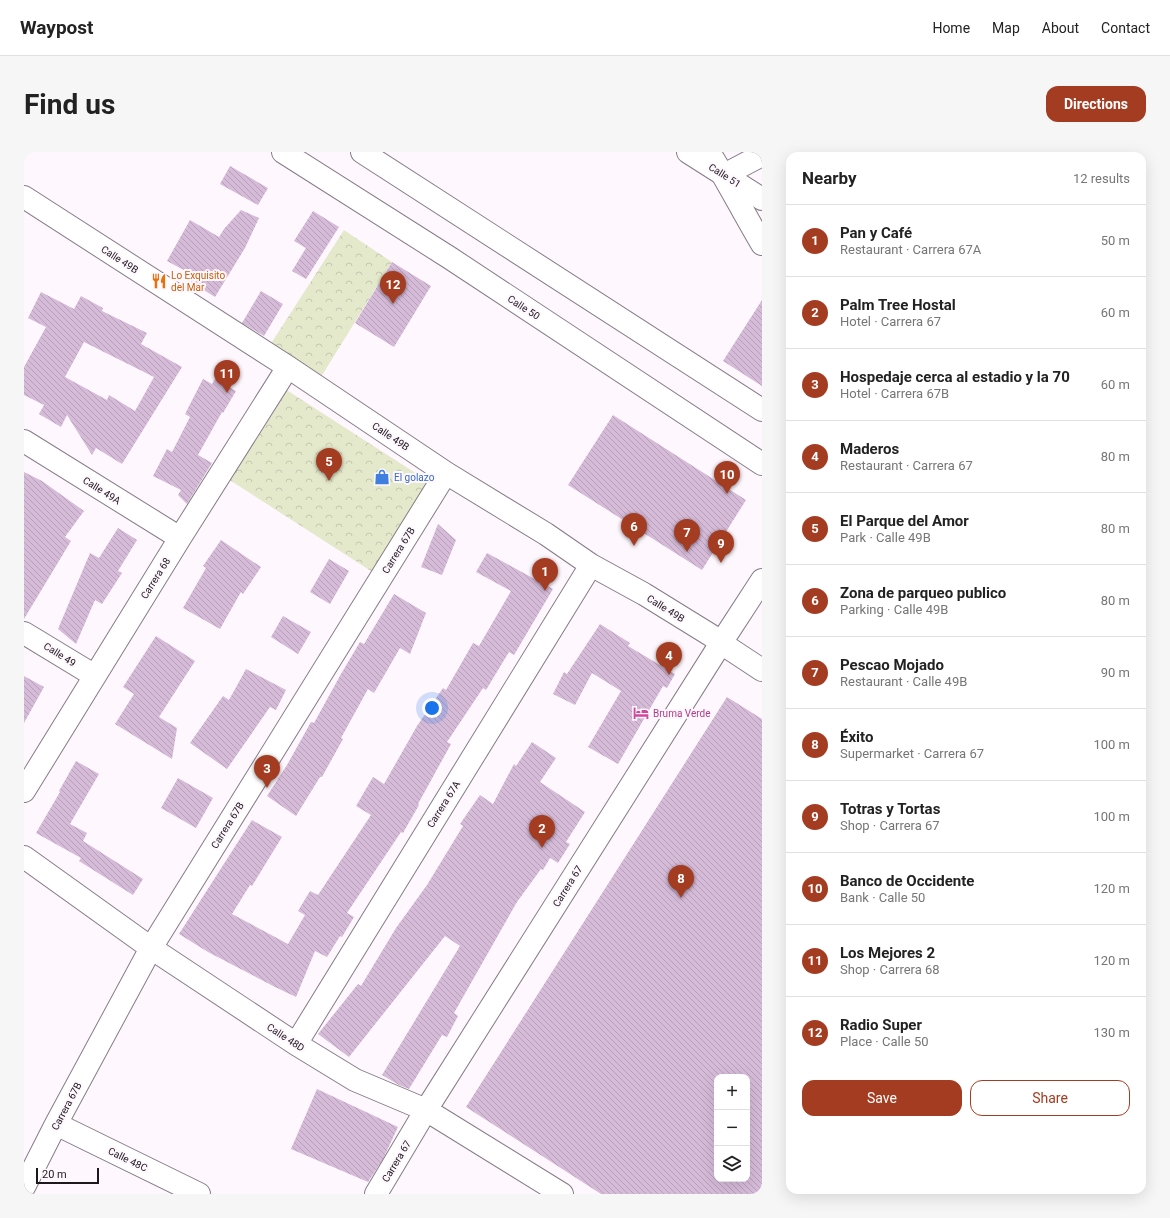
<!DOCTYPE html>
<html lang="en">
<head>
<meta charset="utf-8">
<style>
	:root { --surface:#fff; --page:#f6f6f6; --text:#222; --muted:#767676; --line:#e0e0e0; --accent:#a43c21 }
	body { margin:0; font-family:Roboto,sans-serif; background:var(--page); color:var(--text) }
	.controls { position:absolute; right:12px; bottom:12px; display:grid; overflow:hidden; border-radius:8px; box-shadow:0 4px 16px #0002 }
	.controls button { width:36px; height:36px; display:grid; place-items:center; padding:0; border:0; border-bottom:1px solid var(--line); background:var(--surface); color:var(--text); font:20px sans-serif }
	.scale { position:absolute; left:12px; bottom:10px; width:63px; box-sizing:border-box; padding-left:4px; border:2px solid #1c181c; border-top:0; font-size:11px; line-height:14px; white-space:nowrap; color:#1c181c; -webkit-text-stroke:3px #fef7fe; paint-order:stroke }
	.you { position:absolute; left:408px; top:556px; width:14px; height:14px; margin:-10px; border:3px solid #fff; border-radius:50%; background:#1a73e8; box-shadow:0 0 0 6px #1a73e833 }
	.badge { display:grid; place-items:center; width:26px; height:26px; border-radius:50%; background:var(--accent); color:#fff; font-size:13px; font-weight:700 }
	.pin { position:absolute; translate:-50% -33px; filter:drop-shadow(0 1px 2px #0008) }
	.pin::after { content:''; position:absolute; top:21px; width:14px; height:12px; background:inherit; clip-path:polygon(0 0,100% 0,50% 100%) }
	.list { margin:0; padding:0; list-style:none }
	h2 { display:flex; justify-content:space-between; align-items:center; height:52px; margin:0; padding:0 16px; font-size:17px }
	h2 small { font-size:13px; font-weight:400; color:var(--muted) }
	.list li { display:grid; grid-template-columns:26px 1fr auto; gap:12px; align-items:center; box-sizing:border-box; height:72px; padding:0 16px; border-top:1px solid var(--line) }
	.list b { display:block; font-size:15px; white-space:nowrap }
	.list p { margin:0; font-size:13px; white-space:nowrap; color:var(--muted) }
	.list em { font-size:13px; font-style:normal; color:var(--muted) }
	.actions { display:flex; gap:8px; padding:12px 16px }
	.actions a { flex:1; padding:9px 0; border:1px solid var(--accent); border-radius:12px; text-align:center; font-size:14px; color:var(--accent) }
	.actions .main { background:var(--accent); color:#fff }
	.icon { flex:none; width:22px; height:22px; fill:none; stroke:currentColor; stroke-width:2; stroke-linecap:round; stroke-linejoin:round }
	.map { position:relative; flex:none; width:738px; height:1042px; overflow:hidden; border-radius:12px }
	header { display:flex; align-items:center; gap:24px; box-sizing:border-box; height:56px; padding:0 20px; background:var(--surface); border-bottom:1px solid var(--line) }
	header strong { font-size:19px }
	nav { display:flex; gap:22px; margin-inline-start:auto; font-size:14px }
	.intro { display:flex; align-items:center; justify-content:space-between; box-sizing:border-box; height:96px; padding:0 24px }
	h1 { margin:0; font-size:28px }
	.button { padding:10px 18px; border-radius:12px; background:var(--accent); color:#fff; font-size:14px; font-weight:700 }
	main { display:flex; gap:24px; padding:0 24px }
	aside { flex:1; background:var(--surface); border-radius:12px; box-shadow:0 4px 16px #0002 }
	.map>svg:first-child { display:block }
	.park { fill:url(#park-crowns) }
	.building { fill:url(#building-back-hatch); fill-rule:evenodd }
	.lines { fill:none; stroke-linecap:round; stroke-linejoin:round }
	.street-casing { stroke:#877c87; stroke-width:24 }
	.secondary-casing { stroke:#877c87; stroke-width:24 }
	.street { stroke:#fff; stroke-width:22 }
	.secondary { stroke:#fff; stroke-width:22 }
	.labels { text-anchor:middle; stroke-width:4; stroke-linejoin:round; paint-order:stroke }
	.street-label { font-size:10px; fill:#1c181c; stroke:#fef7fe }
	.food-label { font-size:10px; fill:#c56008; stroke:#fef7fe; text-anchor:start }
	.shop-label { font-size:10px; fill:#366cbe; stroke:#fef7fe; text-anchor:start }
	.hotel-label { font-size:10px; fill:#b23c85; stroke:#fef7fe; text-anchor:start }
</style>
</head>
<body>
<header>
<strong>Waypost</strong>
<nav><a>Home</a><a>Map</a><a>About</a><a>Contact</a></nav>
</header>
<div class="intro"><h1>Find us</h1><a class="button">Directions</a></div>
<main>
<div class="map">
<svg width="738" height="1042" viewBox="0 0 738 1042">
	<defs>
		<pattern id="park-crowns" width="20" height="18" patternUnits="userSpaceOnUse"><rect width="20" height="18" fill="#e5e9cc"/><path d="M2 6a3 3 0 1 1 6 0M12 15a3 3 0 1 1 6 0" fill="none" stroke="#c4c7af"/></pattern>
		<pattern id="building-back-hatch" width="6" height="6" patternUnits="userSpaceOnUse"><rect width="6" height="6" fill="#d6bbd9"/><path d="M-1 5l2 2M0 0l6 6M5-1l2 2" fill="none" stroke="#b7a0ba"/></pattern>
	</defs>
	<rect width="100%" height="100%" fill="#fef7fe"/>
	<path class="park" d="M320,78l48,32 -71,115 -51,-32z
		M261,237l146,94 -57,90 -146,-94z"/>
	<path class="building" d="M206,14l38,22 -10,17 -38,-21z
		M217,58l18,8 -14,30 -30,49 -24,-15 4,-6 -28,-15 23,-41 29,17 5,-8z
		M289,59l26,16 -33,52 -14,-8 14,-23 -12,-7z
		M368,110l39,24 -37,61 -39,-24z
		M237,139l22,13 -19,32 -22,-13z
		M17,140l33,17 7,-13 22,12 -1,3 45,22 -6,11 41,23 -60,97 -26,-16 -4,7 -25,-40 -6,12 -22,-13 5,-9 -20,-10v-28l22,-40 -18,-9zM60,190l70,35 -19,34 -26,-16 -2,5 -42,-23z
		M738,148v86l-39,-25z
		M179,227l9,5 3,-5 21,12 -13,22 -1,-1 -24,43 14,8 -25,41 -9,-9 3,-5 -28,-14 14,-27 5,3 18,-35 -5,-3z
		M589,263l133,85 -44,70 -134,-85z
		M0,320l18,9 42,30 -19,26 6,4 -47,78z
		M414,372l18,16 -14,35 -21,-8z
		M94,376l19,12 -19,31 4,2 -20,31 -7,-4 -19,44 -18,-15 32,-76 9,5z
		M197,388l40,27 -18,27 -2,-2 -21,37 -37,-21 23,-40 -3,-2z
		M463,401l66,36 -39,66 -5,-3 -23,38 -3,-2 -36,54 4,2 -33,60 1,1 -16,28 -2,-1 -54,81 7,4 -12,20 -2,-1 -13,21 -12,-6 -19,46 -21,-10 -67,-35 -29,-18 73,-114 30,17 -30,49 -2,-1 -18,29 56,30 17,-29 -7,-4 12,-20 8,4 53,-80 -15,-9 17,-29 11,7 33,-58 26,-38 3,2 27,-47 6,3 32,-55 -35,-19z
		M305,407l20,12 -19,33 -20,-12z
		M370,442l32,19 -16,41 -10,-6 -26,45 -6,-4 -27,49 2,1 -21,38h-2l-24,39 -29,-20 20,-31 24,-43 3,1 27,-49 19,-32 4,2z
		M259,464l28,16 -13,22 -27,-17z
		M576,472l30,19 -2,3 47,28 -8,14 -4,-2 -45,78 -30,-17 33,-56 -29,-18 -17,32 -22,-11 11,-22 3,2z
		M132,484l39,25 -36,56 18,11 -5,31 -57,-35 19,-30 -11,-7z
		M222,517l40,21 -10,20 -6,-3 -43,62 -37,-26 33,-47 6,4z
		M0,524l20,11 -20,36z
		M703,545l35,22v475h-161l-135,-87zM693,925h30v102h-30z
		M508,590l24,16 -16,24 45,30 -19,30 4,2 -12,19 -8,-5 -7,12 -2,-1 -24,33 -63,111 4,3 -11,21 -5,-2 -33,54 -10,-4 -17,-10 78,-129 -15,-10 -96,121 -31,-23 40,-50 3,2 35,-58 31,-43 36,-59 -3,-2 20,-29 13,9 21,-40 2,2z
		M52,609l23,13 -29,50 17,9 -4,8 60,38 -10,16 -54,-34 2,-3 -45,-25 24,-41 -1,-1z
		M154,626l35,20 -17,30 -35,-20z
		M293,937l81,38 -15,32 -15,23 -77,-33z"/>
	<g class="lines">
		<defs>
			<path id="street" d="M664,0l74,47
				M700,23l38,-20
				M0,45l264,170 158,106 100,61 45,31 53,29 68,42 9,7 41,27
				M0,289l156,97
				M0,481l71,43
				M0,639l156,-253 108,-171
				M0,705l127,91 145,96 59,36 71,30 136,84
				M272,892l295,-479
				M32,972l143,70
				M0,1035l32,-63 95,-176 295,-475
				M352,1042l50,-84 295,-467 41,-63"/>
			<path id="secondary" d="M259,0l167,106 312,206
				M338,0l400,258
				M685,0c19,30 35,62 53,92"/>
		</defs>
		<use href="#street" class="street-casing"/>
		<use href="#secondary" class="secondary-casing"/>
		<use href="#street" class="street"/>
		<use href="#secondary" class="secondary"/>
	</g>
	<defs>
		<symbol id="restaurant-bare" viewBox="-9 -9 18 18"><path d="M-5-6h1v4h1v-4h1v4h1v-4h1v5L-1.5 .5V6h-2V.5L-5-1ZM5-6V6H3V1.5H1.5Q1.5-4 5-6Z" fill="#e8710a" stroke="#fef7fe" stroke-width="2.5" paint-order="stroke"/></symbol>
		<symbol id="shop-bare" viewBox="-9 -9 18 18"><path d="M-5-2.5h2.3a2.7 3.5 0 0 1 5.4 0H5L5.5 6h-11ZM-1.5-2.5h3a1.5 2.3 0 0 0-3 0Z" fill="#3f7fe0" stroke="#fef7fe" stroke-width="2.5" paint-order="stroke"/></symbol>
		<symbol id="hotel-bare" viewBox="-9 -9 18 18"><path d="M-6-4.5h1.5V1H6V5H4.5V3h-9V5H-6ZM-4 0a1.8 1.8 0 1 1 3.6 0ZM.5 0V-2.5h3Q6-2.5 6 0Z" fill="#d1479c" stroke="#fef7fe" stroke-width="2.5" paint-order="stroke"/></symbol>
	</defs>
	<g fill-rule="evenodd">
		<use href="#restaurant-bare" x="124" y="118" width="22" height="22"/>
		<use href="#shop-bare" x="347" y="314" width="22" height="22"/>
		<use href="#hotel-bare" x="606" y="550" width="22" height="22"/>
	</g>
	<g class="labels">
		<g class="street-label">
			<text transform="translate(701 23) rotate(32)" y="4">Calle 51</text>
			<text transform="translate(96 107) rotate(33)" y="4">Calle 49B</text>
			<text transform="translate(500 155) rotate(33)" y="4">Calle 50</text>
			<text transform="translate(367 284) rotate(34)" y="4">Calle 49B</text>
			<text transform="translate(78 338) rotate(32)" y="4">Calle 49A</text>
			<text transform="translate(374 398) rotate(-58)" y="4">Carrera 67B</text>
			<text transform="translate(131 426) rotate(-58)" y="4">Carrera 68</text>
			<text transform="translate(642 456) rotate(32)" y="4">Calle 49B</text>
			<text transform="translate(36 502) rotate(32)" y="4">Calle 49</text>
			<text transform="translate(419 652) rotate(-58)" y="4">Carrera 67A</text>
			<text transform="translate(203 673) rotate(-58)" y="4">Carrera 67B</text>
			<text transform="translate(543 734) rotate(-58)" y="4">Carrera 67</text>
			<text transform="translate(262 885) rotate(33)" y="4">Calle 48D</text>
			<text transform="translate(42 954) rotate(-62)" y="4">Carrera 67B</text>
			<text transform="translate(104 1007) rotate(26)" y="4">Calle 48C</text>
			<text transform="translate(372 1009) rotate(-59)" y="4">Carrera 67</text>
		</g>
		<g class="food-label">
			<text x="147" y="127">Lo Exquisito<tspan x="147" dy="12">del Mar</tspan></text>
		</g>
		<g class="shop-label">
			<text x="370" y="329">El golazo</text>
		</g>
		<g class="hotel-label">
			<text x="629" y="565">Bruma Verde</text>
		</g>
	</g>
</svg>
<div class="controls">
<button>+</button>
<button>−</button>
<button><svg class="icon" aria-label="layers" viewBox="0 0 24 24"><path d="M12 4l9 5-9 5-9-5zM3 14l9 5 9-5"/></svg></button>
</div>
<div class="scale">20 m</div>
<div class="you"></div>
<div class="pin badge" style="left:521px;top:439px">1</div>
<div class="pin badge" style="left:518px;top:696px">2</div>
<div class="pin badge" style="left:243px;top:636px">3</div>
<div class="pin badge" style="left:645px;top:523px">4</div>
<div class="pin badge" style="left:305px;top:329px">5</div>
<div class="pin badge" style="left:610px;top:394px">6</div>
<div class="pin badge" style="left:663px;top:400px">7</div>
<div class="pin badge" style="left:657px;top:746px">8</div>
<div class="pin badge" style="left:697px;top:411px">9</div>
<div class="pin badge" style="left:703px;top:342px">10</div>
<div class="pin badge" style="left:203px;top:241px">11</div>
<div class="pin badge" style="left:369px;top:152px">12</div>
</div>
<aside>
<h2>Nearby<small>12 results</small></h2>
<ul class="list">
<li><span class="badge">1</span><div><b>Pan y Café</b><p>Restaurant · Carrera 67A</p></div><em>50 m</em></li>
<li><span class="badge">2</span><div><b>Palm Tree Hostal</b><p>Hotel · Carrera 67</p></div><em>60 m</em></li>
<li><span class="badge">3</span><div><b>Hospedaje cerca al estadio y la 70</b><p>Hotel · Carrera 67B</p></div><em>60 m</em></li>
<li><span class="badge">4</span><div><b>Maderos</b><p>Restaurant · Carrera 67</p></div><em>80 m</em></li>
<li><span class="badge">5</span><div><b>El Parque del Amor</b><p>Park · Calle 49B</p></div><em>80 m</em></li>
<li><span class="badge">6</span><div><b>Zona de parqueo publico</b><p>Parking · Calle 49B</p></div><em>80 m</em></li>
<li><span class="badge">7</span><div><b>Pescao Mojado</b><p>Restaurant · Calle 49B</p></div><em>90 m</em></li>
<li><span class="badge">8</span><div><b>Éxito</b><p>Supermarket · Carrera 67</p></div><em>100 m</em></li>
<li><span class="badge">9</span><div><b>Totras y Tortas</b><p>Shop · Carrera 67</p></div><em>100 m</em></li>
<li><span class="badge">10</span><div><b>Banco de Occidente</b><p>Bank · Calle 50</p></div><em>120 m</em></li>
<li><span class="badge">11</span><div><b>Los Mejores 2</b><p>Shop · Carrera 68</p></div><em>120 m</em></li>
<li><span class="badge">12</span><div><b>Radio Super</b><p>Place · Calle 50</p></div><em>130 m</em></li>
</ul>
<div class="actions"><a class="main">Save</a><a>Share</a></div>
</aside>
</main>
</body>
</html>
